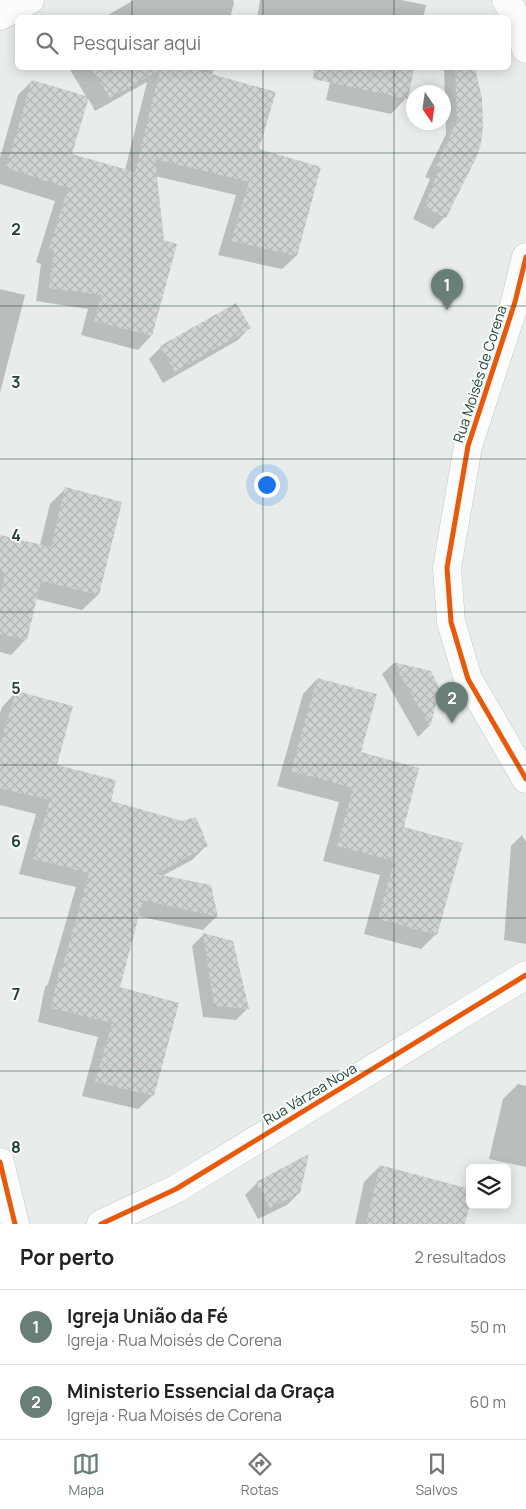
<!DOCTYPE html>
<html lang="pt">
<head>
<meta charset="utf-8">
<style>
	:root { --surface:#fff; --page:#f2f2f2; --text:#222; --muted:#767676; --line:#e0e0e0; --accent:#697e78 }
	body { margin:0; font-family:Manrope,sans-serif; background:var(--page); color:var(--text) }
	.controls { position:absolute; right:15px; bottom:15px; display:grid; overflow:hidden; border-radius:8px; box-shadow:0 2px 12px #0003 }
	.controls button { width:45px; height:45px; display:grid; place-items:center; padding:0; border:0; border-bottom:1px solid var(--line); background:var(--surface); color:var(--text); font:25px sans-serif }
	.compass { position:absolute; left:406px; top:85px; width:45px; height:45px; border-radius:50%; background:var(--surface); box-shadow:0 2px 12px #0003; rotate:167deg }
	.you { position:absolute; left:266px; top:484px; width:18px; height:18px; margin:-12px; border:4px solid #fff; border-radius:50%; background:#1a73e8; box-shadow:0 0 0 8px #1a73e833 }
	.badge { display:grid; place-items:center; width:32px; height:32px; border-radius:50%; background:var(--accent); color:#fff; font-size:16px; font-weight:700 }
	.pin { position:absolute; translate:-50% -41px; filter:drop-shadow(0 1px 2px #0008) }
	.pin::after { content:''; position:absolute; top:26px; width:18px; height:15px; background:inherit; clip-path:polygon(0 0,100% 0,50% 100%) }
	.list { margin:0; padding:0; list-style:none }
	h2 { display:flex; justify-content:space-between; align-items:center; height:65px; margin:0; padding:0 20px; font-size:21px }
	h2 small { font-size:16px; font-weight:400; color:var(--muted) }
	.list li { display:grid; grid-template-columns:32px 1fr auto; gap:15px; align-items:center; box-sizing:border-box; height:75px; padding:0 20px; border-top:1px solid var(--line) }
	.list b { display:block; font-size:19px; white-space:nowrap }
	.list p { margin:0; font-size:16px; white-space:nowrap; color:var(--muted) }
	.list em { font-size:16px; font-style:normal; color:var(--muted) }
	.icon { flex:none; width:28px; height:28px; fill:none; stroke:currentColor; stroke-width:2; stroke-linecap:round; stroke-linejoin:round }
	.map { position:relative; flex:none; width:526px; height:1224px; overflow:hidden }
	.search { position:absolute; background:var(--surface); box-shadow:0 2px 12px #0003; left:15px; right:15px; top:15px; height:55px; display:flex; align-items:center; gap:12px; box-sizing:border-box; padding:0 18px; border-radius:8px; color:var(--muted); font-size:19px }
	.sheet { height:215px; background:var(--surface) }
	nav { display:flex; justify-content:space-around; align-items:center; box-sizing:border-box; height:70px; border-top:1px solid var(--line); background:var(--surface); font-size:14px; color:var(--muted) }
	nav a { display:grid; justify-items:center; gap:2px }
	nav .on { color:var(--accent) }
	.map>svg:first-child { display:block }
	.shadow { fill:#0003; fill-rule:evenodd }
	.building { fill:url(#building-cross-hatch) }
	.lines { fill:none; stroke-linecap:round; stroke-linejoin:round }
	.minor-casing { stroke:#c5cac8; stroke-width:29 }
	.minor { stroke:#fcfcfc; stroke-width:28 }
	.cycleway-casing { stroke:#f7fbf9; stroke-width:8 }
	.cycleway { stroke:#e8590c; stroke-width:5 }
	.grid { fill:none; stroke:#24423a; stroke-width:1; stroke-opacity:0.55 }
	.labels { text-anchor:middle; stroke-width:4; stroke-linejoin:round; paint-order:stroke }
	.street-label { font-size:14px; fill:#24423a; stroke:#f7fbf9 }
	.grid-label { font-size:16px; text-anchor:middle; font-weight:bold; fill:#24423a; stroke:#f7fbf9; stroke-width:4; stroke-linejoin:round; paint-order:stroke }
</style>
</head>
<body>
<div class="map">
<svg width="526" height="1224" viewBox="0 0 526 1224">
	<defs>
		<pattern id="building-cross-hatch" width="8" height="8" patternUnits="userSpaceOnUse" patternTransform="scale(1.25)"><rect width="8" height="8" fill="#cfd4d2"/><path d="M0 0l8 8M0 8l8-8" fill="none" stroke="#b2b7b5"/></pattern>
	</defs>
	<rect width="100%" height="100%" fill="#e8edeb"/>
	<path class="shadow" d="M134,0h99l1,3 -4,15h-127z
		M260,0h141l25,5 -3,13h-166z
		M69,68h145l-2,7 46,75 38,106 -14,13 -64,-14 18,-60 -81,-19 -4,160 -13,14 -57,-15 7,-26 -52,-8 5,-37 -5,-2 19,-61 -55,-17v-26l18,-63 14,-14 55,17zM147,82l-22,88 -54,-16 17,-56 7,13z
		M333,68h80l-7,30 -15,16 -65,-14z
		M444,68h29l8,31 -36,118 -12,12 -20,-10 17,-40 -5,-2 21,-43z
		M0,289l25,6 -25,98z
		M249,328l-11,12 -75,43 -14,-24 12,-12z
		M66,488l55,14 -23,93 -16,15 -46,-11 -10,40 -15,16 -11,-3v-116l40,9 10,-41z
		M394,663l36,9 9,17 -10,37 -11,11 -36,-63z
		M317,679l85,149 60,15 -27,92 -14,14 -57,-15 16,-59 -57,-14 16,-59 -62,-16 26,-92z
		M16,692l40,74 53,35 97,45 -14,14 -30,16 55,40 -14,14 -66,-14 -19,72 35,107 -15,14 -56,-13 16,-59 -60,-15 7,-35 3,-3 28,-97 -57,-13 17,-60 -36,-9v-92l2,-6z
		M522,835l4,7v102l-22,-4 7,-94z
		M203,935l29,7 15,67 -11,11 -33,-3 -11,-71z
		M518,1084l8,2v81l-37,-8 14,-60z
		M380,1166l84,58h-109l9,-42z
		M257,1183l42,10 -12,12 -29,14 -13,-24z"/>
	<path class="building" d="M91,68h99l86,24 -17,57 62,18 -24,89 -66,-15 18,-59 -94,-23 9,81 13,4 -25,92 -58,-15 7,-26 -52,-7 5,-38 -5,-1 19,-61 -62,-20 26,-88 57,17 -17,57 63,18 25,-102 -50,28z
		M314,68h100l-6,31 -95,-20z
		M455,68h20l7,30 1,28 -2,18 -5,14 -30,60 -22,-11 16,-40 -4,-2 21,-44z
		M236,303l15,25 -76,44 -15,-26z
		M65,487l57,15 -23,93 -58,-14 -14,59 -27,-6v-39l5,-21 -5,-2v-37l51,12z
		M393,662l38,9 9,18 -10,38z
		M317,678l60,16 -16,58 58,16 -15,59 59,16 -26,92 -59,-16 16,-58 -57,-15 16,-58 -62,-17z
		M16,691l57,15 -16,59 59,15 -5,21 71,20 14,-4 12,29 -52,28 55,11 7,32 -75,-17 -23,87 59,16 -25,93 -59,-14 17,-59 -61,-15 8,-37 2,1 28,-99 -56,-14 17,-59 -50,-12v-44z
		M203,933l30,8 16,68 -35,-3z
		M309,1154l-9,39 -30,15 -14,-26z
		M380,1165l90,24v14l-5,21h-99z"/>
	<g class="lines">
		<defs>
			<path id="minor" d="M506,0l11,18 9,31
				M0,16l30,-16
				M526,257l-11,45 -47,144 -21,122 4,54 17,57 58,100
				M0,1162l15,62
				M101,1224l75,-35 350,-214"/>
		</defs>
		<use href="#minor" class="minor-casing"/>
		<use href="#minor" class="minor"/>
		<defs>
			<path id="cycleway" d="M526,257l-11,45 -47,144 -21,122 4,54 17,57 58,100
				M0,1162l15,62
				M101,1224l75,-35 350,-214"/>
		</defs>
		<use href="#cycleway" class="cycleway-casing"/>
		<use href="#cycleway" class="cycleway"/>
	</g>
	<path class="grid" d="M132,0v18M263,0v18M394,0v18M132,68v1156M263,68v1156M394,68v1156M0,153h526M0,306h526M0,459h526M0,612h526M0,765h526M0,918h526M0,1071h526"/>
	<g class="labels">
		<g class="street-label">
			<text transform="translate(480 374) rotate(-72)" y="5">Rua Moisés de Corena</text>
			<text transform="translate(310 1094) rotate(-31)" y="5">Rua Várzea Nova</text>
		</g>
	</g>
	<g class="grid-label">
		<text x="16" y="235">2</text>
		<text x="16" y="388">3</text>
		<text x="16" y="541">4</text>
		<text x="16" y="694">5</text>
		<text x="16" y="847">6</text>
		<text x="16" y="1000">7</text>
		<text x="16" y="1153">8</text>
	</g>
</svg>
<div class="controls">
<button><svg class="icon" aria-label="layers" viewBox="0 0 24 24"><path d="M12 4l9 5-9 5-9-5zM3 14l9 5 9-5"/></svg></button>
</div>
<svg class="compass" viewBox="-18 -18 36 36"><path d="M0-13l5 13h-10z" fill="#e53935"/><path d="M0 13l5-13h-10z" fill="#767676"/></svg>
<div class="you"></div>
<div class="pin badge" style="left:447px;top:310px">1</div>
<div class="pin badge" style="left:452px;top:723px">2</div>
<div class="search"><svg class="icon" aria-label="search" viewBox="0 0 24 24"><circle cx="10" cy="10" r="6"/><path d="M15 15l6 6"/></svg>Pesquisar aqui</div>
</div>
<section class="sheet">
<h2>Por perto<small>2 resultados</small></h2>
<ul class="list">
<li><span class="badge">1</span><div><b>Igreja União da Fé</b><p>Igreja · Rua Moisés de Corena</p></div><em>50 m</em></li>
<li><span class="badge">2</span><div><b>Ministerio Essencial da Graça</b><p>Igreja · Rua Moisés de Corena</p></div><em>60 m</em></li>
</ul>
</section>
<nav>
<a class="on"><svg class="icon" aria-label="map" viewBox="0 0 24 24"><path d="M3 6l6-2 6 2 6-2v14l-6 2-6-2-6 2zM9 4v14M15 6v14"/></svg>Mapa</a>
<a><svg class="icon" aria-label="directions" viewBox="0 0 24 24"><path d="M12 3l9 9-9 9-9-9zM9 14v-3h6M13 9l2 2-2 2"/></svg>Rotas</a>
<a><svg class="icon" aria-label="saved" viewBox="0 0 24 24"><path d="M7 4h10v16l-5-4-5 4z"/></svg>Salvos</a>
</nav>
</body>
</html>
